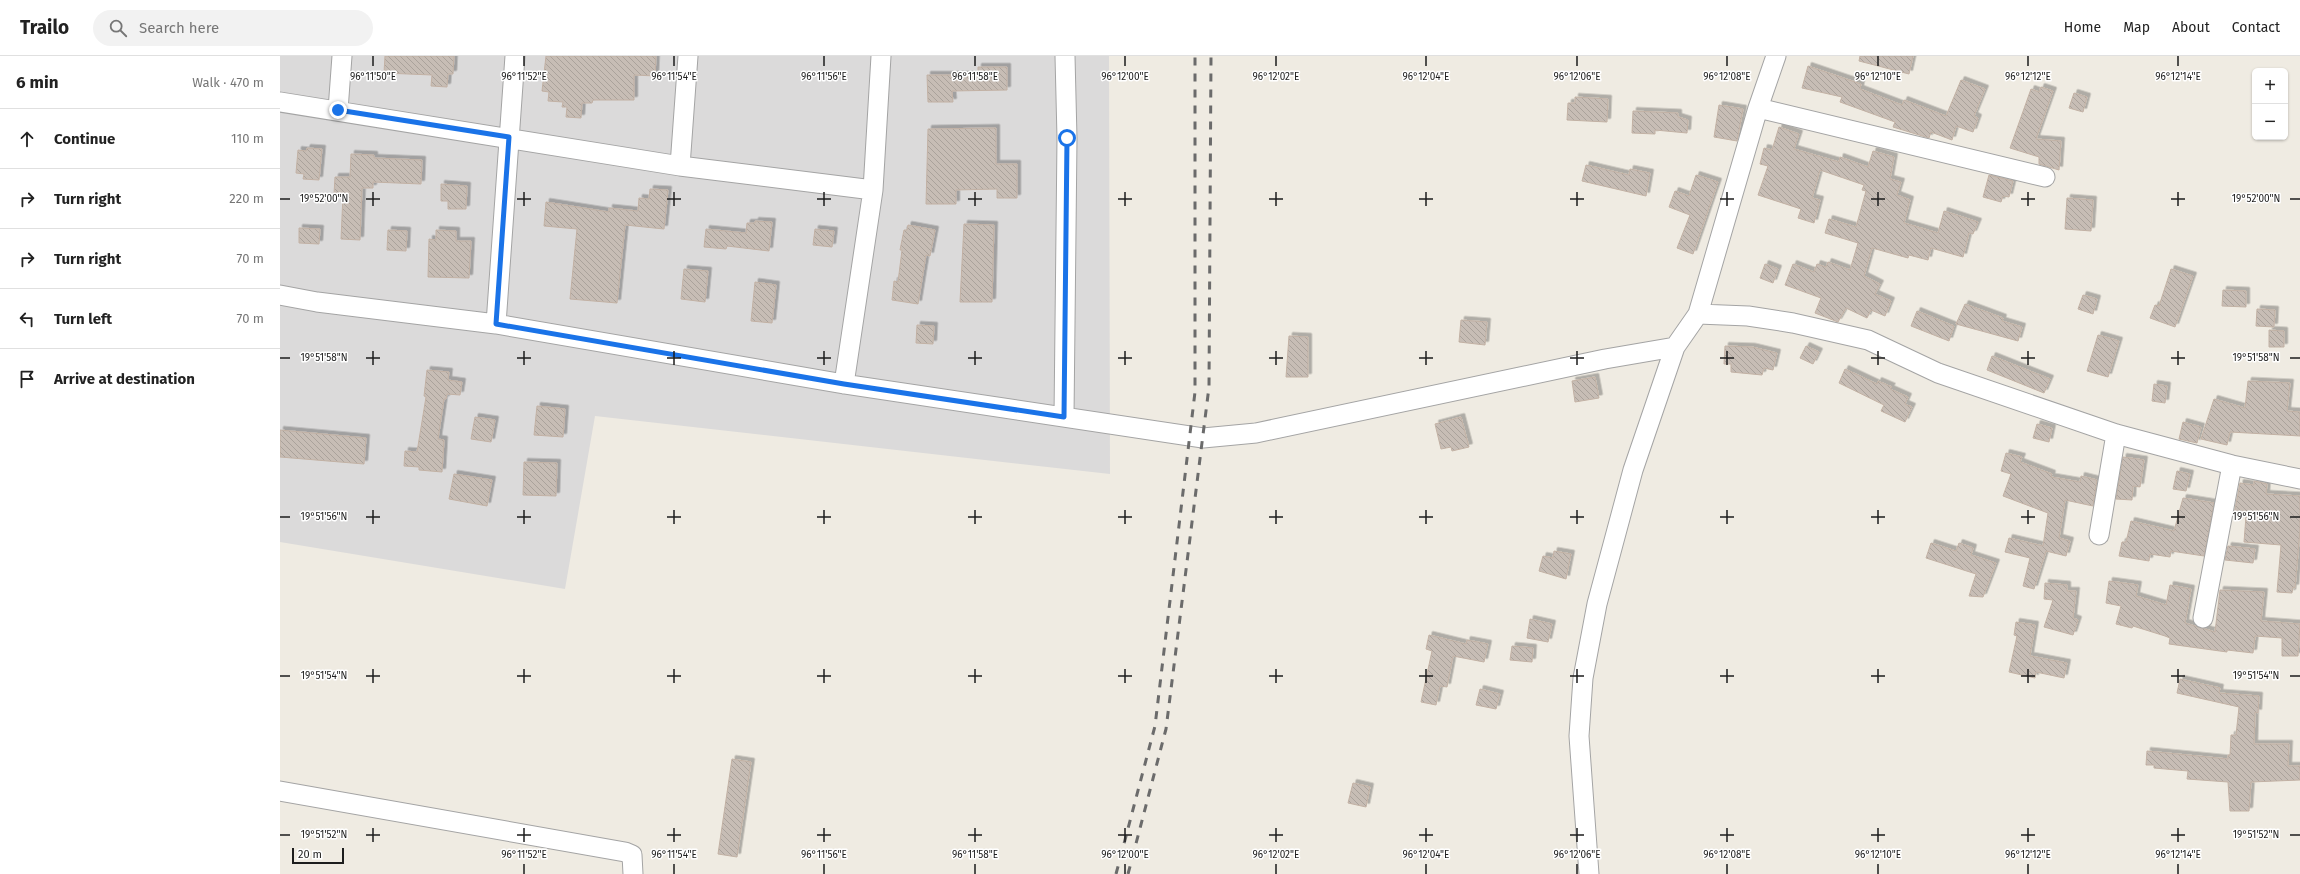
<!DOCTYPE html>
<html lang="en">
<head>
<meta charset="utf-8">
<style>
	:root { --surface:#fff; --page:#f2f2f2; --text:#222; --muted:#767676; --line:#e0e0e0 }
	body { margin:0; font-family:"Fira Sans",sans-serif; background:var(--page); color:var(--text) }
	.controls { position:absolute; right:12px; top:12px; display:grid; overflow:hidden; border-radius:6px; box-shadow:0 1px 3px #0004 }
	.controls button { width:36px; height:36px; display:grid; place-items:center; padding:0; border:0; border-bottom:1px solid var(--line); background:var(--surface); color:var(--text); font:20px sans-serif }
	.scale { position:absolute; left:12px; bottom:10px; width:52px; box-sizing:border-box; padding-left:4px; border:2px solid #1d1d1d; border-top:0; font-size:11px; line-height:14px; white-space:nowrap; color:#1d1d1d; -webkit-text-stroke:3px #fff; paint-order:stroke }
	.stop { position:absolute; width:12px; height:12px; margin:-9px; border:3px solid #1a73e8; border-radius:50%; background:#fff }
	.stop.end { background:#1a73e8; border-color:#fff; box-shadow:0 1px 4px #0008 }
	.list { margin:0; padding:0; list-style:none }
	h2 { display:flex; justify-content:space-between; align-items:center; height:52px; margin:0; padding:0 16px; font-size:17px }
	h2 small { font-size:13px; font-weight:400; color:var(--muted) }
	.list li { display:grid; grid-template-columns:26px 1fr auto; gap:12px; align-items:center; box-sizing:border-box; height:60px; padding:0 16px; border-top:1px solid var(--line) }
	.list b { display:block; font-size:15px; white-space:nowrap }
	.list em { font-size:13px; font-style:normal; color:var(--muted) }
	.icon { flex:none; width:22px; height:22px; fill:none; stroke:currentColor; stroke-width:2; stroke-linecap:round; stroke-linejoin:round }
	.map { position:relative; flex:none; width:2020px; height:818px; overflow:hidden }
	header { display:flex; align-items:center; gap:24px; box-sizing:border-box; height:56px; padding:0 20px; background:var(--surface); border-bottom:1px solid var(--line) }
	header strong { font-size:19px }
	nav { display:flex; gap:22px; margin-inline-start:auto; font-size:14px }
	.search { width:280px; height:36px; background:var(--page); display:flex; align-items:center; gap:10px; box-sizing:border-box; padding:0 14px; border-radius:22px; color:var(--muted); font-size:15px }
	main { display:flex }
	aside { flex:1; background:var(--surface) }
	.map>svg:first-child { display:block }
	.residential { fill:#dbdada }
	.building { fill:url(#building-back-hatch); stroke:#c2b1a4; filter:url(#shadow) }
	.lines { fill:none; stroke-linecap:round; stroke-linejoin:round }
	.minor-casing { stroke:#a4a4a4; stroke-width:21 }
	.minor { stroke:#fff; stroke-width:19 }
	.rail { stroke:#6b6b6b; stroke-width:3; stroke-dasharray:8 8; stroke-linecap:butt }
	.route { stroke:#1a73e8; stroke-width:5 }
	.ticks { fill:none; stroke:#1d1d1d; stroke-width:1.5 }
	.ticks-label { font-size:10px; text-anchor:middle; fill:#1d1d1d; stroke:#fff; stroke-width:3; stroke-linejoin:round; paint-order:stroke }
</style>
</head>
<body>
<header>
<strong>Trailo</strong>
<div class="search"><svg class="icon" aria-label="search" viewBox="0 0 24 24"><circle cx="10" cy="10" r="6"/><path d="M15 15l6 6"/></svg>Search here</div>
<nav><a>Home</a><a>Map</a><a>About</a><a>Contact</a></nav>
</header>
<main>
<aside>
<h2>6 min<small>Walk · 470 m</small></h2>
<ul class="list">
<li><svg class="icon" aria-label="ahead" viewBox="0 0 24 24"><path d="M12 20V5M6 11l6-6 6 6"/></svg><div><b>Continue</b></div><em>110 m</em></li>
<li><svg class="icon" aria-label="right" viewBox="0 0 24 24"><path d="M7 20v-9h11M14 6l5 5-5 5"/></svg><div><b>Turn right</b></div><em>220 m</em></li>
<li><svg class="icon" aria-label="right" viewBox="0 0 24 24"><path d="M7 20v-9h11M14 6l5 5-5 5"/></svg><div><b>Turn right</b></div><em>70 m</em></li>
<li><svg class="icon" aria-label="left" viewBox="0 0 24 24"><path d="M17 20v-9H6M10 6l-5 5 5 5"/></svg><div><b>Turn left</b></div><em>70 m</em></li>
<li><svg class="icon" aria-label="arrive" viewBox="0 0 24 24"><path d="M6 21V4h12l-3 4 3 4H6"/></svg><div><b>Arrive at destination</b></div></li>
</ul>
</aside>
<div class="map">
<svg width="2020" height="818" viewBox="0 0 2020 818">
	<defs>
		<pattern id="building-back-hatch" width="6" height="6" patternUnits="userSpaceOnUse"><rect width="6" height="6" fill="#c7bdb5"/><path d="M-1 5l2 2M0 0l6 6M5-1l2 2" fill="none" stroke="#aaa29b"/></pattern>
		<filter id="shadow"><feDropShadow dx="3.5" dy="-3.5" stdDeviation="0" flood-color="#0004"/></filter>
	</defs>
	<rect width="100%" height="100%" fill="#efebe2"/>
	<path class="residential" d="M0,0h829l1,418 -515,-58 -30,173 -285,-47z"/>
	<path class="building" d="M105,0h69l-1,18h-5l-1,13 -16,-1 1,-11 -48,-2z
		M266,0h110l-1,20 -21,-1v25h-41l-1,3h-10l-1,15 -15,-1 1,-10h-5l1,-5 -15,-1 1,-9 -7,-1z
		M1580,0h53l-4,18 -50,-13z
		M1528,10l53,18 -1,5 42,16 2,-5 42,16 15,-36 24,9 -11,27 4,2 -5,14 -17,-6 -4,14 -21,-8 -2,6 -36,-11 2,-5 -55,-20 2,-5 -40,-9z
		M698,11h29v23l-55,1 1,11h-25l-1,-27h51z
		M1761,31l12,4 -17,48 25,2 -2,29 -20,-6v-7l-29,-9 21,-59 8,3z
		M1794,37l13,4 -4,15 -14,-4z
		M1295,41l33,2 -1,23 -40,-2 1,-17h7z
		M1439,49l24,4 -6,32 -23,-4z
		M1353,55l45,2v4l10,3 -1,13 -32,-3v4l-23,-1z
		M1499,71l20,7 -5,15 45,13 1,-5 28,10 5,-16 21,6 -4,22 11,3 -4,13 13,5 -6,23 34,10 6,-22 34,11 -5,12 -4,-1 -6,24 -32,-9 -3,12 -19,-5 -1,3 -36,-10 -8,28 16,8 -5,10 16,7 -6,15 -14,-6 -4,8 -21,-10 -8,14 -23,-9 6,-15 -36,-13 8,-21 21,8 3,-8 9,3 2,-5 22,8 8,-27 -33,-10 4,-14 27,8 10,-36 -4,-1 2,-5 -44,-15 -8,28 8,2 -6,23 -16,-5 3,-9 -43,-14 10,-29 -8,-2 4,-16 8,2z
		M716,72v36h21v34h-20v-9l-41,1v14h-30l2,-75z
		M27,92l15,1 -3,31 -16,-1 1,-5 -8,-1 2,-23 8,1z
		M71,98l23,1v3l48,2 -1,24 -48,-2v6h-11l-2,52 -19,-1 2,-44 -9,-1 1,-17h15z
		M1306,109l43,10 1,-6 20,4 -4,23 -64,-15z
		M1416,119l22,7 -25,72 -16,-6 13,-33 -21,-8 6,-16 14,5z
		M1709,119l24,6 -4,16 -6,-1 -2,6 -18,-5z
		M161,128l26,2 -1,23h-18v-8h-7z
		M370,133l18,1 -4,39 -39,-4 -8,78 -47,-4 7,-70 -33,-3 2,-24 63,10v-4l29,3 1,-13 10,1z
		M1787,142l26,2 -2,31 -26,-2z
		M475,165l17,1 -3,29 -42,-5 -1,3 -22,-2 2,-18 40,4 1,-10h8z
		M684,168l30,1 -2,77h-32z
		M628,169l27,5 -5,26 -4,-1 -8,49 -26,-4 2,-19 4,1 4,-32h-2l4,-20h3z
		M19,172l21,1 -1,15 -20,-1z
		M535,173l19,2 -2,16 -19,-2z
		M108,174l19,1 -1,20 -19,-1z
		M156,174l20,1v10h15l-2,37 -41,-1 1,-38 7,1z
		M1485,208l13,5 -5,14 -13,-5z
		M404,213l24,2 -3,31 -24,-3z
		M1891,213l22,7 -18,51 -25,-9 5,-13 4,1z
		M475,226l21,3 -4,38 -21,-2z
		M1943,234l23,1v16l-24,-1z
		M1803,239l14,4 -4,15 -15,-5z
		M1685,248l38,14 -1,3 20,6 -4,14 -62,-17z
		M1977,253l18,1 -1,17 -18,-1z
		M1637,255l37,15 -5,15 -38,-15z
		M1181,264l26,2 -2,23 -26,-3z
		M637,269l17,1 -1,18 -17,-1z
		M1989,274l15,1v16h-15z
		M1818,279l21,6 -11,36 -21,-6z
		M1009,280l19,1v40h-22z
		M1445,290l27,1 25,6 -4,17 -9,-2 -2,7 -31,-3v-8h-7z
		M1526,290l13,6 -6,12 -13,-6z
		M1712,300l58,23 -6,14 -57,-23z
		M1565,313l32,15 1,-3 14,6 -2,2 18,8 -3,7 7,3 -7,15 -24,-11 3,-6 -45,-22z
		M147,314l22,2 -1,8 14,2 -2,13 -13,-1 -1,5h-2l-6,40 6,1 -2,32 -23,-2v-3l-15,-1 1,-15 12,1 9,-55 -2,-1z
		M1315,321l4,21 -24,4 -3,-21z
		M1968,325l42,2 -3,28 13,1v24l-70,-4 -3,13 -26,-6 13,-40 31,9z
		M1874,328l13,2 -2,17 -13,-2z
		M257,350l28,3 -2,28 -29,-2z
		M195,361l20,3 -4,22 -20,-3z
		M1181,361l8,30 -17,4 -1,-4 -10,2 -6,-25z
		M1903,366l18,5 -4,16 -18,-4z
		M1757,368l15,4 -3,14 -16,-4z
		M0,374l86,8 -2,26 -84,-7z
		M1726,397l16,4 -2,5 32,12 -1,3 29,5 1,-6 16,4 -4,26 -28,-6 -6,38 11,3 -4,15 -20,-5 -12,38 -11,-3 7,-28 -25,-6 4,-14 34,8 5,-33 -45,-17 8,-22 -10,-3z
		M1843,401l21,3 -4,27 -7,-1 -1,14 -16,-1z
		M244,406l33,1 -1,33 -33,-1z
		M1897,415l13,3 -4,17 -13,-2z
		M174,418l38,6 -5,26 -38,-7z
		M1974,425l13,3 -1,10 34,2v34l-5,58 -2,-1 -1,6 -15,-1 4,-47 -37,-3 2,-26 -12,-2 6,-31 14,2z
		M1903,442l31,5 -10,53 -33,-5 -1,6 -20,-3 -1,7 -30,-5 3,-14h4l5,-21 43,10z
		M1651,487l25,8 3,-8 14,5 -2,7 25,8 -13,34 -14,-1 7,-22 -50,-16z
		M1948,490l27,3 -2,14 -28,-3z
		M1274,495l17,3 -5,25 -27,-8 4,-15 10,2z
		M1829,525l29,4 -2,11 30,9 4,-20 21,4 -6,34 30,9 5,-42 44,2 -3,29 39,3 -2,32h-16v-18l-27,-2 -2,17 -26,-3v2l-58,-8 1,-6 -5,-2 -32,-10 -1,2 -16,-4 5,-18 -15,-3z
		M1765,527l22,2v6h9l-3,27 5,2 -5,15 -29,-8 9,-27 -9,-1z
		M1250,563l22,5 -4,18 -21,-4z
		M1736,566l19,3 -5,31 37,7 -3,15 -28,-6 -1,6 -26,-6 8,-36 -3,-1z
		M1149,579l37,9 1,-4 21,4 -4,18 -31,-6 -6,31 -7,-1 -4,19 -15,-3 11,-51 -6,-2z
		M1232,590l21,2 -1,14 -22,-2z
		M1900,623l40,9 -1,5 40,3 -1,17 -3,-1 -1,32h35l-1,22h12v14l-49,2 -2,29h-19l-2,-29 -41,-3 1,-8 -34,-3v-3h-8l1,-14 81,8v-4h2l1,-20h5l3,-28 -62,-14z
		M1200,633l20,5 -4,15 -20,-4z
		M452,703l19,3 -14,95 -19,-3z
		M1073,727l17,4 -4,20 -18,-4z"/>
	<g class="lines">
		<defs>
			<path id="minor" d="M0,46l400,64 193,24
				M1478,52l287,69
				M58,54l4,-54
				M400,110l8,-110
				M0,239l37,7 179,22 348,60 359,54 53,-5 349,-74 70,-12
				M1418,258l50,2 45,7 75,17 70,33 178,61 116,31 68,14
				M216,268l19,-268
				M564,328l29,-194 8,-134
				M784,361l3,-279 -2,-82
				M1819,479l17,-101
				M1923,562l29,-153
				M0,735l345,61 7,3 1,19
				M1309,818l-10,-138 4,-58 14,-74 36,-134 42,-123 23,-33 60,-206 18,-52"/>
		</defs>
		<use href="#minor" class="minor-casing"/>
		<use href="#minor" class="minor"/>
		<path class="rail" d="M836,818l39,-148 40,-334v-336
			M848,818l38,-145 43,-342 2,-331"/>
	</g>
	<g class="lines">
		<path class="route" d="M58,54l171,27 -13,187 348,60 220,33 3,-279"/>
	</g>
	<path class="ticks" d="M93,0v10M244,0v10M394,0v10M544,0v10M695,0v10M845,0v10M996,0v10M1146,0v10M1297,0v10M1447,0v10M1598,0v10M1748,0v10M1898,0v10M93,136v14M244,136v14M394,136v14M544,136v14M695,136v14M845,136v14M996,136v14M1146,136v14M1297,136v14M1447,136v14M1598,136v14M1748,136v14M1898,136v14M0,143h10M86,143h14M237,143h14M387,143h14M537,143h14M688,143h14M838,143h14M989,143h14M1139,143h14M1290,143h14M1440,143h14M1591,143h14M1741,143h14M1891,143h14M2010,143h10M93,295v14M244,295v14M394,295v14M544,295v14M695,295v14M845,295v14M996,295v14M1146,295v14M1297,295v14M1447,295v14M1598,295v14M1748,295v14M1898,295v14M0,302h10M86,302h14M237,302h14M387,302h14M537,302h14M688,302h14M838,302h14M989,302h14M1139,302h14M1290,302h14M1440,302h14M1591,302h14M1741,302h14M1891,302h14M2010,302h10M93,454v14M244,454v14M394,454v14M544,454v14M695,454v14M845,454v14M996,454v14M1146,454v14M1297,454v14M1447,454v14M1598,454v14M1748,454v14M1898,454v14M0,461h10M86,461h14M237,461h14M387,461h14M537,461h14M688,461h14M838,461h14M989,461h14M1139,461h14M1290,461h14M1440,461h14M1591,461h14M1741,461h14M1891,461h14M2010,461h10M93,613v14M244,613v14M394,613v14M544,613v14M695,613v14M845,613v14M996,613v14M1146,613v14M1297,613v14M1447,613v14M1598,613v14M1748,613v14M1898,613v14M0,620h10M86,620h14M237,620h14M387,620h14M537,620h14M688,620h14M838,620h14M989,620h14M1139,620h14M1290,620h14M1440,620h14M1591,620h14M1741,620h14M1891,620h14M2010,620h10M93,772v14M244,772v14M394,772v14M544,772v14M695,772v14M845,772v14M996,772v14M1146,772v14M1297,772v14M1447,772v14M1598,772v14M1748,772v14M1898,772v14M0,779h10M86,779h14M237,779h14M387,779h14M537,779h14M688,779h14M838,779h14M989,779h14M1139,779h14M1290,779h14M1440,779h14M1591,779h14M1741,779h14M1891,779h14M2010,779h10M244,808v10M394,808v10M544,808v10M695,808v10M845,808v10M996,808v10M1146,808v10M1297,808v10M1447,808v10M1598,808v10M1748,808v10M1898,808v10"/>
	<g class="ticks-label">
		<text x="93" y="24">96°11'50"E</text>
		<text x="244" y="24">96°11'52"E</text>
		<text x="394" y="24">96°11'54"E</text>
		<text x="544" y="24">96°11'56"E</text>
		<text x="695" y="24">96°11'58"E</text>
		<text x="845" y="24">96°12'00"E</text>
		<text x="996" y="24">96°12'02"E</text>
		<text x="1146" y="24">96°12'04"E</text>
		<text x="1297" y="24">96°12'06"E</text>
		<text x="1447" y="24">96°12'08"E</text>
		<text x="1598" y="24">96°12'10"E</text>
		<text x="1748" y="24">96°12'12"E</text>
		<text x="1898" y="24">96°12'14"E</text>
		<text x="44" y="146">19°52'00"N</text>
		<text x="1976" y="146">19°52'00"N</text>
		<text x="44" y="305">19°51'58"N</text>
		<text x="1976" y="305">19°51'58"N</text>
		<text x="44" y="464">19°51'56"N</text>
		<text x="1976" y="464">19°51'56"N</text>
		<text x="44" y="623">19°51'54"N</text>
		<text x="1976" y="623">19°51'54"N</text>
		<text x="44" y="782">19°51'52"N</text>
		<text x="1976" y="782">19°51'52"N</text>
		<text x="244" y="802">96°11'52"E</text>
		<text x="394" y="802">96°11'54"E</text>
		<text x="544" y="802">96°11'56"E</text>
		<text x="695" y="802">96°11'58"E</text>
		<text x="845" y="802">96°12'00"E</text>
		<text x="996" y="802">96°12'02"E</text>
		<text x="1146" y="802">96°12'04"E</text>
		<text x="1297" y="802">96°12'06"E</text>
		<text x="1447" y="802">96°12'08"E</text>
		<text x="1598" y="802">96°12'10"E</text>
		<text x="1748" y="802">96°12'12"E</text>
		<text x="1898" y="802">96°12'14"E</text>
	</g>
</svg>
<div class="controls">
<button>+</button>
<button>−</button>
</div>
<div class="scale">20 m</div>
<div class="stop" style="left:787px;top:82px"></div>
<div class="stop end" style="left:58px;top:54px"></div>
</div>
</main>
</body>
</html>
